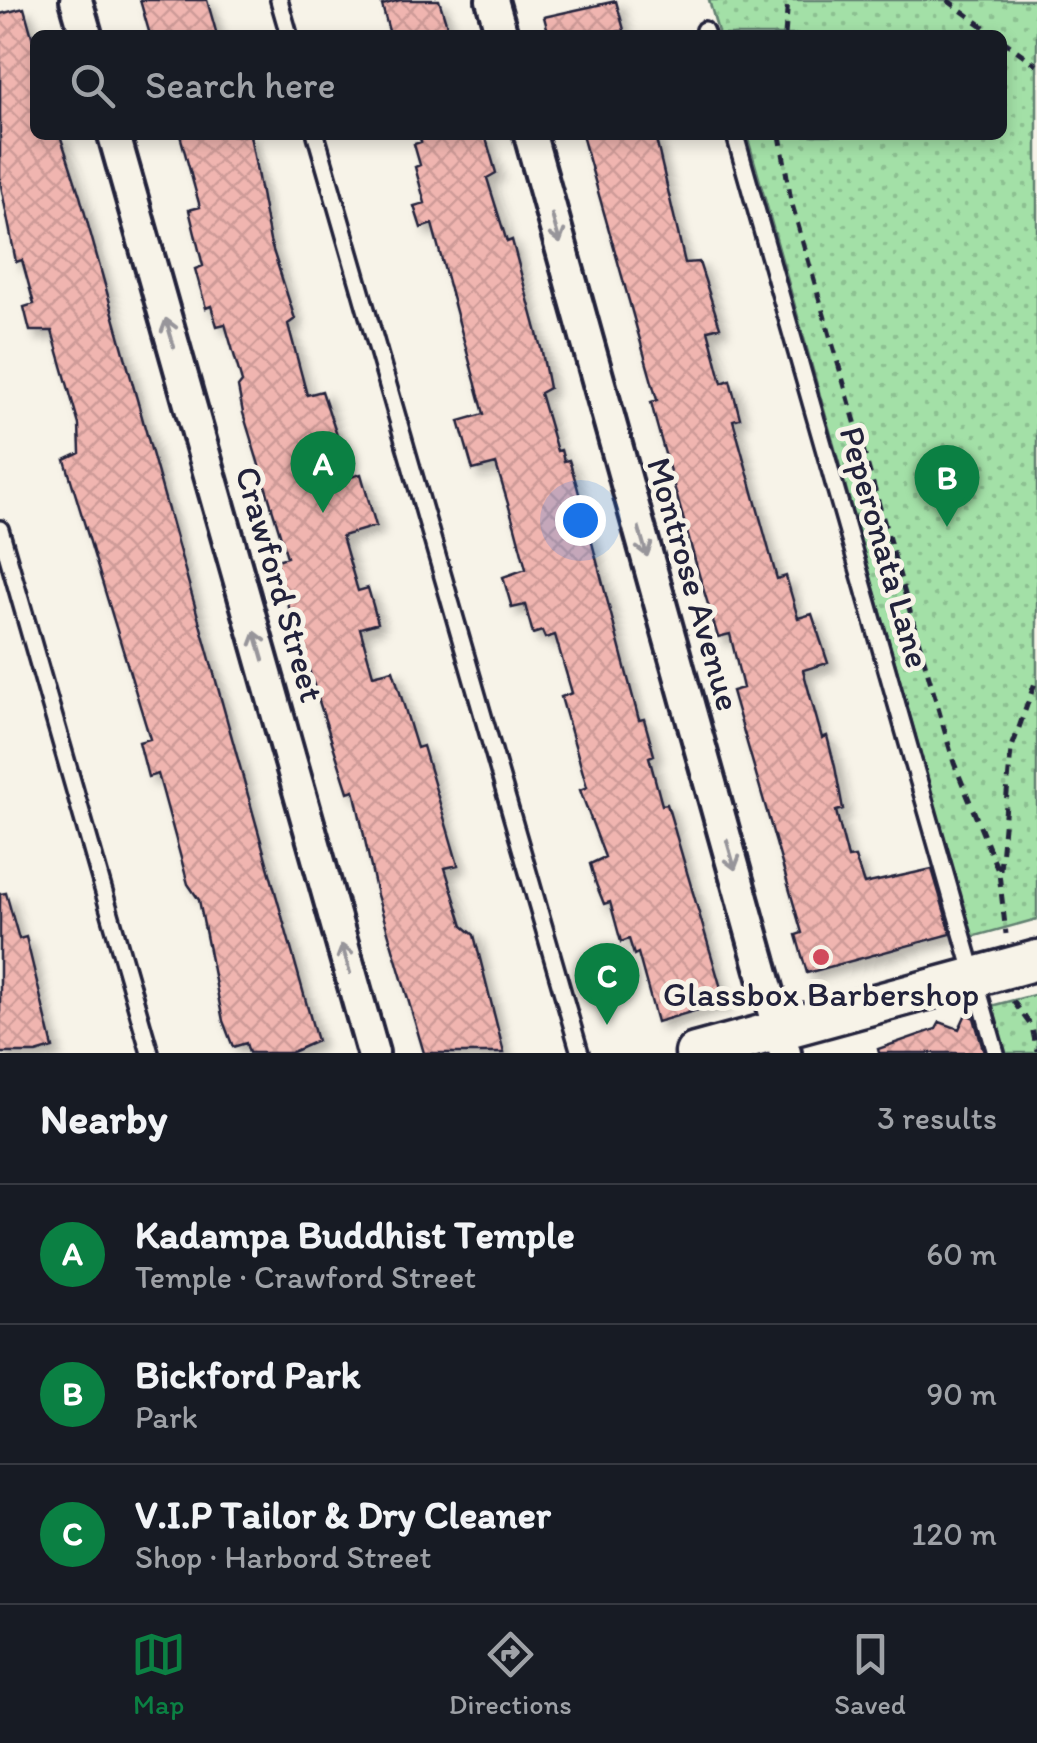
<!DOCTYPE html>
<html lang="en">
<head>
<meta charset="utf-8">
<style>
	:root { --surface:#171b24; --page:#242831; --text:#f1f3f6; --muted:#9ea1a6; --line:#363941; --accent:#0b8043 }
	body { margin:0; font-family:Itim,sans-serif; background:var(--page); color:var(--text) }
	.you { position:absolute; left:580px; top:520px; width:35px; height:35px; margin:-25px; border:8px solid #fff; border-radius:50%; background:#1a73e8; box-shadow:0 0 0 15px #1a73e833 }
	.badge { display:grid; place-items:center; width:65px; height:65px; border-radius:50%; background:var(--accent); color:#fff; font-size:32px; font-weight:700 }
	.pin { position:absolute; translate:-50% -82px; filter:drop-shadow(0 2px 5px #0008) }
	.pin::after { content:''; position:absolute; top:52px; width:35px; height:30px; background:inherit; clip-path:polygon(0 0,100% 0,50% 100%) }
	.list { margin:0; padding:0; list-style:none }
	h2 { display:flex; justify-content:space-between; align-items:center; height:130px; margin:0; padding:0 40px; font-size:42px }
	h2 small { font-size:32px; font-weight:400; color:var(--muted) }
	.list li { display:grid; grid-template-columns:65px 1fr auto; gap:30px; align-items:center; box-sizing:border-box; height:140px; padding:0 40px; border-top:2px solid var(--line) }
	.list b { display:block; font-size:38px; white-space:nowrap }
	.list p { margin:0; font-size:32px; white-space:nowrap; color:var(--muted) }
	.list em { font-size:32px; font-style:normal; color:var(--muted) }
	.icon { flex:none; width:55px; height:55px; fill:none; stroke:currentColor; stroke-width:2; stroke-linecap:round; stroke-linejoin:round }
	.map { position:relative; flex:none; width:1037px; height:1053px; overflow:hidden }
	.search { position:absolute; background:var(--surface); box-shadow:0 5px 15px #0003; left:30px; right:30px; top:30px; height:110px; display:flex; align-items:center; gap:25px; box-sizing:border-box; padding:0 35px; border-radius:15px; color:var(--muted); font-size:38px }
	.sheet { height:550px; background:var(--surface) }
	nav { display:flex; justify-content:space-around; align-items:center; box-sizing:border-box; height:140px; border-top:2px solid var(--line); background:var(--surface); font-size:28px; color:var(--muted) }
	nav a { display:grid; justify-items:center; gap:5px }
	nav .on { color:var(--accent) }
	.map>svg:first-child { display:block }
	.park { fill:url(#park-dots); stroke:#628171; stroke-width:2.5 }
	.building { fill:url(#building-cross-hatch); stroke:#22223b; stroke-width:2.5; filter:url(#shadow) }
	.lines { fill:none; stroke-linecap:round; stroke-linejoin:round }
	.service-casing { stroke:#22223b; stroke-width:22 }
	.minor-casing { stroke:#22223b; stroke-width:38 }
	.tertiary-casing { stroke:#22223b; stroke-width:45 }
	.path { stroke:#22223b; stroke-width:5; stroke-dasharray:10 8; stroke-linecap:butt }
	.service { stroke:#f7f3e8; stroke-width:15 }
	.minor { stroke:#f7f3e8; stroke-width:30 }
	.tertiary { stroke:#f7f3e8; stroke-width:38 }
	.oneway { stroke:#97959a }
	.poi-dot { fill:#d1495b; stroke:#f7f3e8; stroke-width:4 }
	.labels { text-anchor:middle; stroke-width:10; stroke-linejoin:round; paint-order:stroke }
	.street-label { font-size:35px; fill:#22223b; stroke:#f7f3e8 }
	.poi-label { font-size:35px; fill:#22223b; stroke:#f7f3e8 }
</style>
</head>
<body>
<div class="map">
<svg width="1037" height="1053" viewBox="0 0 1037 1053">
	<defs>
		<pattern id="park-dots" width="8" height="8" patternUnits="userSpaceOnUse" patternTransform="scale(2.5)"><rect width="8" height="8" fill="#a3e0a7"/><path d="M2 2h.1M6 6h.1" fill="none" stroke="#8cc091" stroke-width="1.8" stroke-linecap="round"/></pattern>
		<pattern id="building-cross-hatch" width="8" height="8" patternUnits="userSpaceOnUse" patternTransform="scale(2.5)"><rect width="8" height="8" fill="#f0b5b0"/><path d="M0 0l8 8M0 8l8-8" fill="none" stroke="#ce9b98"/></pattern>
		<filter id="shadow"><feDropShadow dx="7" dy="7" stdDeviation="5" flood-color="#0004"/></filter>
	</defs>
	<rect width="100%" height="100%" fill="#f7f3e8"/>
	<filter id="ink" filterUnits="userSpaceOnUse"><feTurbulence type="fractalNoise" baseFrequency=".01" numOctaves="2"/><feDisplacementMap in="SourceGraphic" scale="20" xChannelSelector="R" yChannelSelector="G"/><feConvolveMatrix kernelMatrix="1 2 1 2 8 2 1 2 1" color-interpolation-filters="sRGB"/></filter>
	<g filter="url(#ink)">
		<path class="park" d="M709,0h328v919l-65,18 -225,-802h255v-100h-283z
			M1037,994v59h-33l-13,-47z"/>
		<path class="building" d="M140,0h67l10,35h-67z
			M400,0h39l9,29 -20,6h-38l-8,-30z
			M616,1l8,29 -18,5h-57l-5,-18z
			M24,8l11,39v88h25l20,61 237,845 -27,12h-41l-3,-10 -13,4 -10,-26 -24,-121 -11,-16 -30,-110 -10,3 -9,-35 11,-3 -85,-279 15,-7 -1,-28 -27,-94h-22l-6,-24 10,-3 -12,-44 -6,2 -16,-81v-167z
			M180,135h70l20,106 25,78 -7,5 19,71 15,-4 29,86 10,-3 15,52 -34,10 16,55 10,-3 10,35 -18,5 13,47 20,-5 24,78 6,-2 35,119 -13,3 18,58 11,9 30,118h-80l-47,-158 -23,-105 -6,2 -69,-216 -2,-16 10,-3 -44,-144 -5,-26 4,-5 -17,-58 -8,2 -6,-20 -5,2 -11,-39 8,-3 -14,-56 11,-3z
			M419,135h66l11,38 -9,5 20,64 5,-2 30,112 7,36 -9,5 17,58 4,-1 3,11 5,-1 8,26 62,234 5,-1 10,36 -5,2 13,48 5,-1 58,198 -68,20 -19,-69 -4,2 -5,-16 -8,3 -11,-40 -6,2 -8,-20 -6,-20 15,-7 -25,-67 7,-3 -26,-90 11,-4 -17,-58 -10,3 -3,-7 -9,3 -8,-29 -13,3 -9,-31 23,-8 -11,-42 -19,-63 -23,6 -14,-49 25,-7 -52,-190 -11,4 -7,-22 11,-3 -10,-36 5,-2 -6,-21 7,-2z
			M582,135h73l30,128 14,-1 21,65 -12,3 14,53 8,-3 10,38 -7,2 44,159 9,-3 12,42 14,-4 16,49 -25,7 19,68 5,-2 8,31 8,42 -7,2 12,47 7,-1 9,27 68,-15 19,65 -144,39 -11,-38 6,-2 -70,-242 11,-3 -13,-54 -12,3 -18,-59 -44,-156 -5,-20 6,-2z
			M6,893l13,46 7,-2 27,111 -17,5h-36v-159z
			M966,1014l8,4 10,35h-105l-1,-4 58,-20 4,-7 19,7z"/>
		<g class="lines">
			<defs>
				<path id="service" d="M279,0l10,35
					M704,30l2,5
					M316,135l264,918
					M735,135l261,918
					M0,529l150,524"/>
				<path id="minor" d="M76,0l10,35
					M492,0l10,35
					M114,135l259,918
					M530,135l255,918"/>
				<path id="tertiary" d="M695,1053l342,-93"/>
			</defs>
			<use href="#service" class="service-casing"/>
			<use href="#minor" class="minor-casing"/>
			<use href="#tertiary" class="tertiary-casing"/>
			<path class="path" d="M947,0l48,35
				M785,35l3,-35
				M1002,40l35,25
				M780,135l11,66 163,562 45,110 7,61
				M1000,870l11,-120 26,-73
				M1013,1001l19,26 5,24"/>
			<use href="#service" class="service"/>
			<use href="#minor" class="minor"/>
			<use href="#tertiary" class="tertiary"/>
		</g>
		<defs><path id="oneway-shaft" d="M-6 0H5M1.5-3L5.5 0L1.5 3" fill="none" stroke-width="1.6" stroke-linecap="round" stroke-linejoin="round" transform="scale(2.5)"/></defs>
		<g class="oneway">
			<use href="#oneway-shaft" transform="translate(556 229) rotate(74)"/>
			<use href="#oneway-shaft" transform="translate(170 333) rotate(-106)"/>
			<use href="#oneway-shaft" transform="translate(643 542) rotate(74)"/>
			<use href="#oneway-shaft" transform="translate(259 646) rotate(-106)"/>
			<use href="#oneway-shaft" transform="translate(731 855) rotate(74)"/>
			<use href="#oneway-shaft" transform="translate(346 959) rotate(-106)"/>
		</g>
	</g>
	<circle class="poi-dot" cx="821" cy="957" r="10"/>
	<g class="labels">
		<g class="street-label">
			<text transform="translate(885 547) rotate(74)" y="12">Peperonata Lane</text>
			<text transform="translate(280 584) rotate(74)" y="12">Crawford Street</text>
			<text transform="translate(694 584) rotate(74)" y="12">Montrose Avenue</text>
		</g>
		<g class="poi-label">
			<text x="821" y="1006">Glassbox Barbershop</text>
		</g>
	</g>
</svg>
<div class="you"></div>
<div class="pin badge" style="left:323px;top:513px">A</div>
<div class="pin badge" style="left:947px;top:527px">B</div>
<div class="pin badge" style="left:607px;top:1025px">C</div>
<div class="search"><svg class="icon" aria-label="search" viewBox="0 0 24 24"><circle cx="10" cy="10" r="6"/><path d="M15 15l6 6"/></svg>Search here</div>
</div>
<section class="sheet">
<h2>Nearby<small>3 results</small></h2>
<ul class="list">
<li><span class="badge">A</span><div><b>Kadampa Buddhist Temple</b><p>Temple · Crawford Street</p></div><em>60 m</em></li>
<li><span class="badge">B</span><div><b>Bickford Park</b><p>Park</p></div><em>90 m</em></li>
<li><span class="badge">C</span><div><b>V.I.P Tailor &amp; Dry Cleaner</b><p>Shop · Harbord Street</p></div><em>120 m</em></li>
</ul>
</section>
<nav>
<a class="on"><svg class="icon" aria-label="map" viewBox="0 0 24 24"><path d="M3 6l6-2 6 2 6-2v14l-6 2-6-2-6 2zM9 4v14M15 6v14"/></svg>Map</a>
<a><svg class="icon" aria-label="directions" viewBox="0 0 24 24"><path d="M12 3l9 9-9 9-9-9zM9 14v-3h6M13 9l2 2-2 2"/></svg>Directions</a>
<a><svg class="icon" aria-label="saved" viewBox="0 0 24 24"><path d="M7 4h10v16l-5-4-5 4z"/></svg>Saved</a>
</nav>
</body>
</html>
